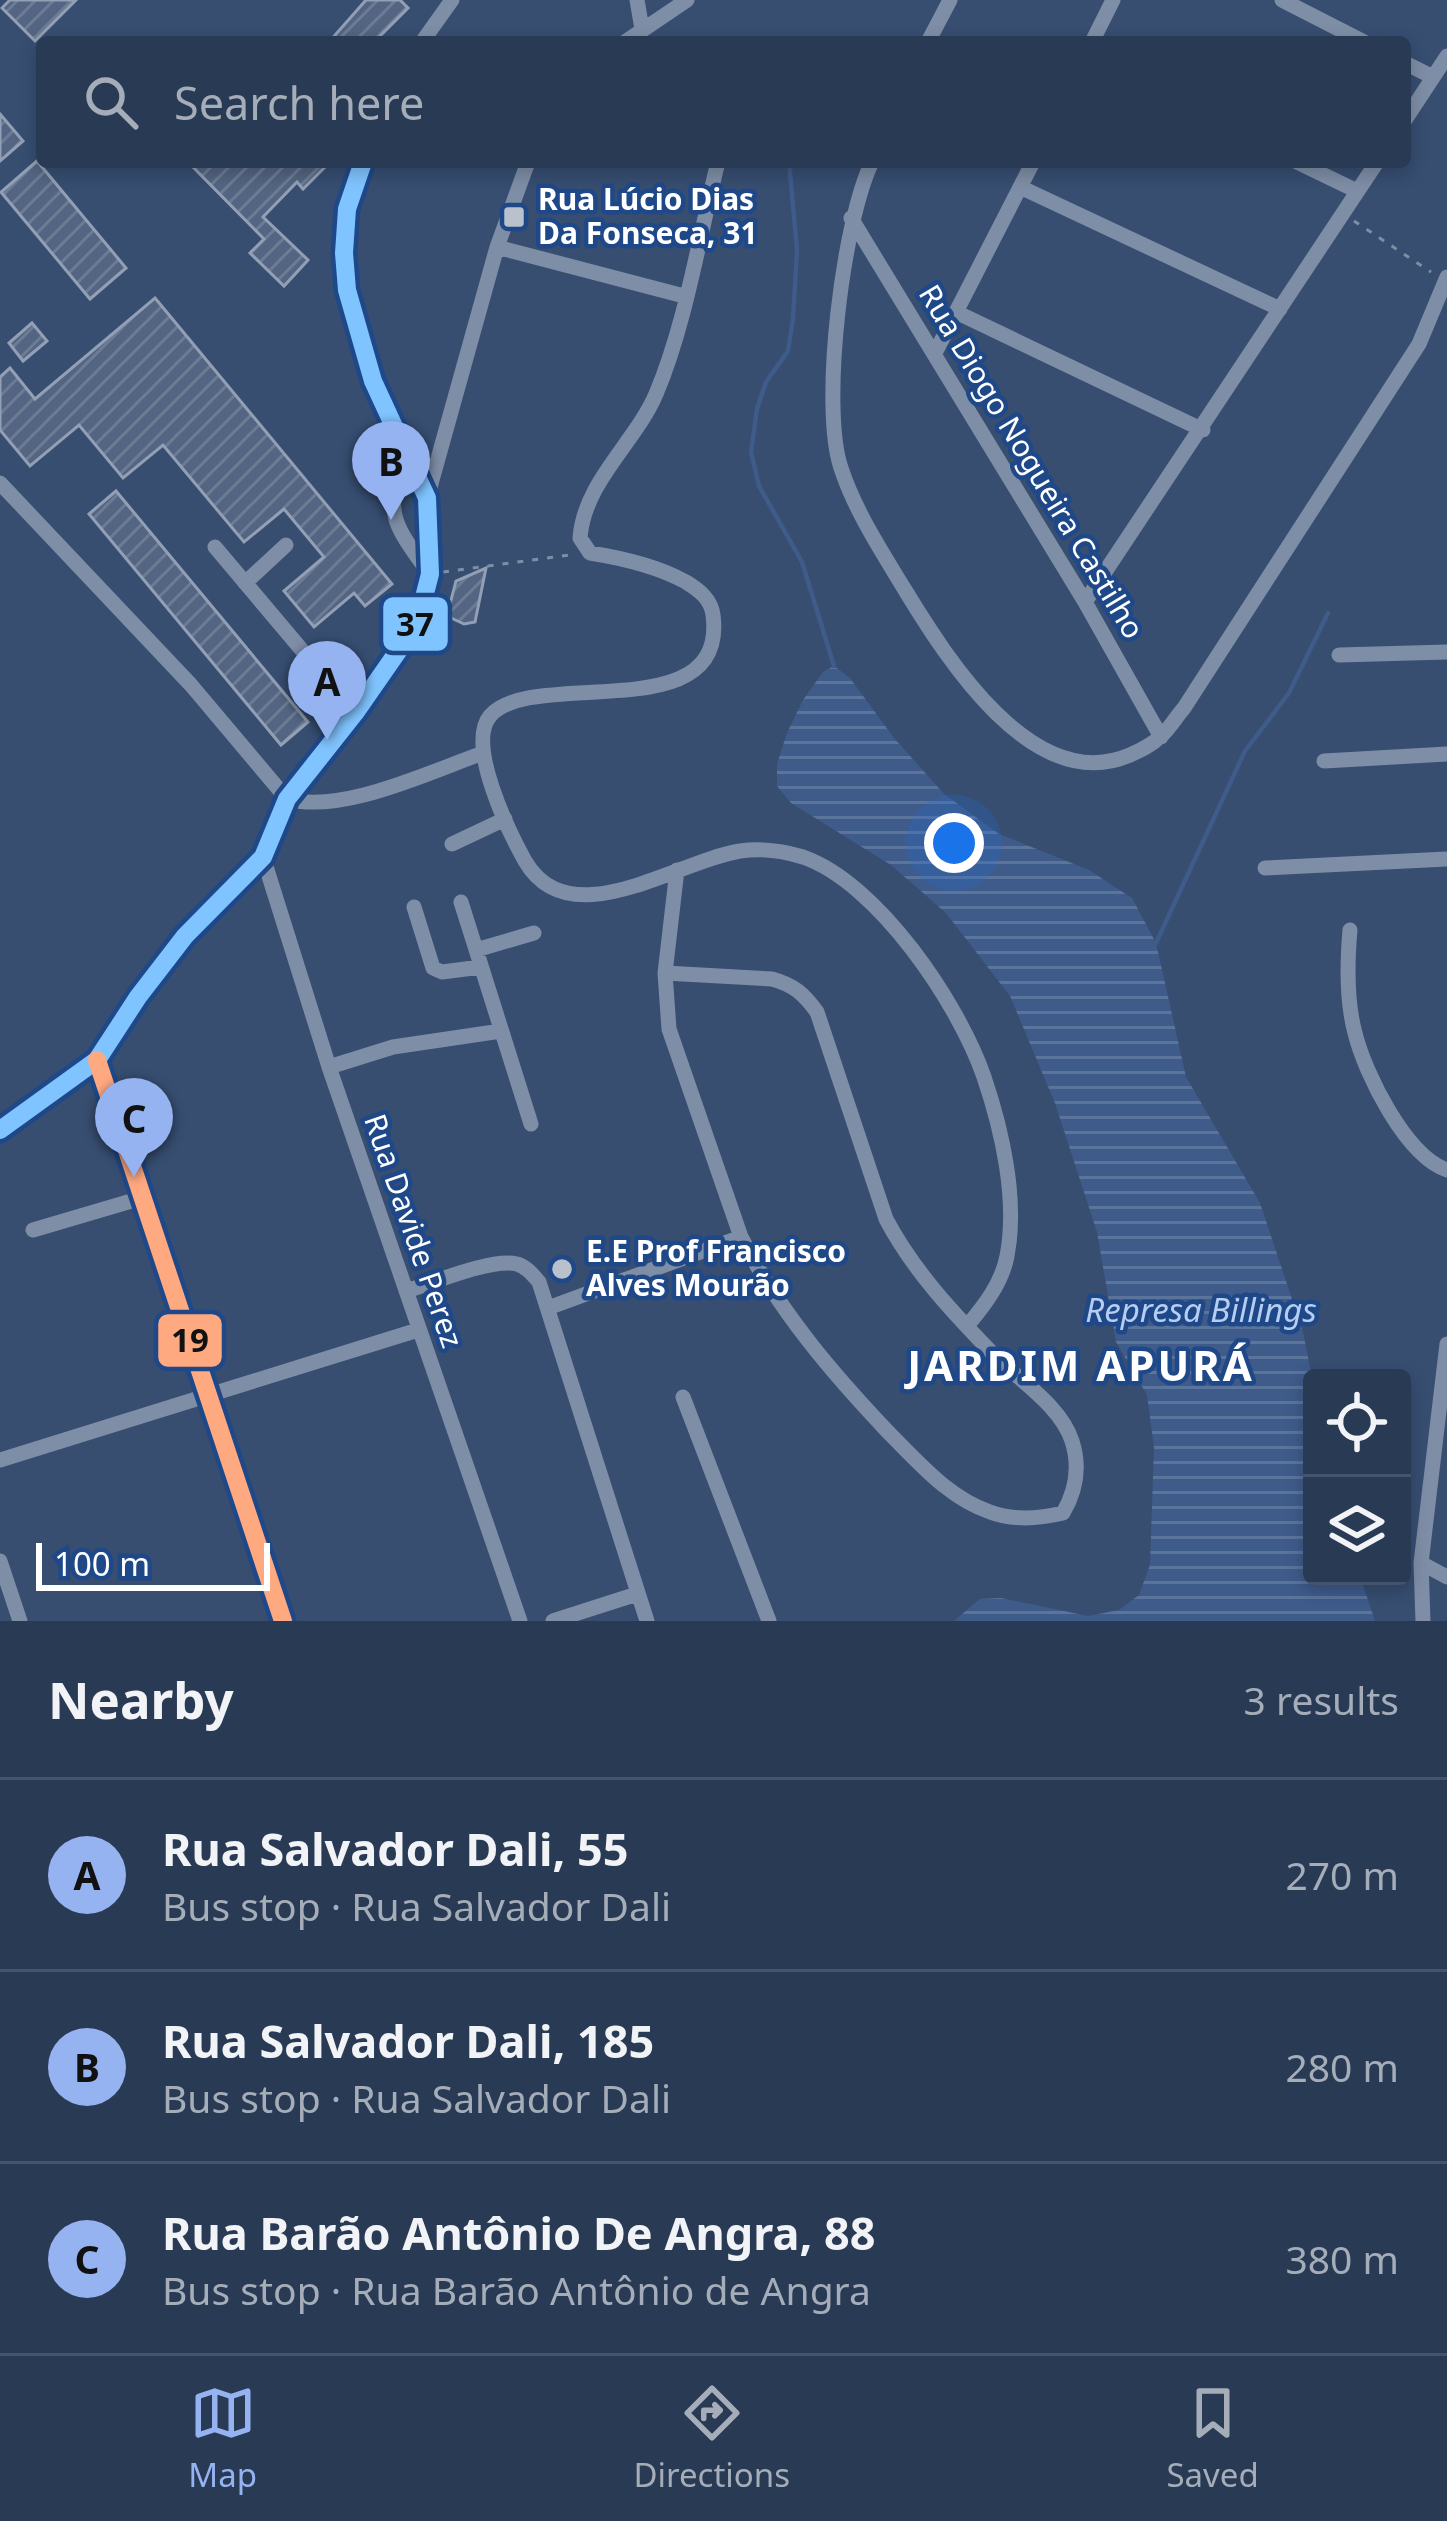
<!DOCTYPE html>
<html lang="en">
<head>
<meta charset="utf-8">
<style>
	:root { --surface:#293a55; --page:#31415b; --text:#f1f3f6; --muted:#a5adb9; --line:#45546c; --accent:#95b2f1 }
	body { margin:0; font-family:"Noto Sans",sans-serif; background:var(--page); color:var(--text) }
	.controls { position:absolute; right:36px; bottom:36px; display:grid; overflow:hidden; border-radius:12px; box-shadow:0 6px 18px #0003 }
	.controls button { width:108px; height:108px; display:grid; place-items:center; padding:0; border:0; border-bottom:3px solid var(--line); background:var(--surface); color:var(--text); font:60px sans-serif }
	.scale { position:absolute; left:36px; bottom:30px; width:234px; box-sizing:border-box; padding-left:12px; border:6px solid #fff; border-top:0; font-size:33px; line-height:42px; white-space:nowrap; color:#fff; -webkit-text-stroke:9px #1f4889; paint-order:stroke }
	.you { position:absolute; left:954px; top:843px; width:42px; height:42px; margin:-30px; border:9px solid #fff; border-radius:50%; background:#1a73e8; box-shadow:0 0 0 18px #1a73e833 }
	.badge { display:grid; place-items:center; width:78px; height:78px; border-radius:50%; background:var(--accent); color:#111; font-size:39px; font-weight:700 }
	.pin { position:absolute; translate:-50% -99px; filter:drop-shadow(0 3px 6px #0008) }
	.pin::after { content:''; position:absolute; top:63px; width:42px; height:36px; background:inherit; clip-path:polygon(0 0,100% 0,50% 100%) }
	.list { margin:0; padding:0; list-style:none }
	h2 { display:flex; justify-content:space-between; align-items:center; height:156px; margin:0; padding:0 48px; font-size:51px }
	h2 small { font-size:39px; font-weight:400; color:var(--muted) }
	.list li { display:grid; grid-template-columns:78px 1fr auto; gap:36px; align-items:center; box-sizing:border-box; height:192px; padding:0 48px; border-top:3px solid var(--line) }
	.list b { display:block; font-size:45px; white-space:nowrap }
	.list p { margin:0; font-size:39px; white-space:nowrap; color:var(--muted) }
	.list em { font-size:39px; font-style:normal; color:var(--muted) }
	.icon { flex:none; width:66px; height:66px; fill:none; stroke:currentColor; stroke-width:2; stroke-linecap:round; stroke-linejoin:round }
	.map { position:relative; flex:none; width:1447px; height:1621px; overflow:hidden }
	.search { position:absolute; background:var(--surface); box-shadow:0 6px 18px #0003; left:36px; right:36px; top:36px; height:132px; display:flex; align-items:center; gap:30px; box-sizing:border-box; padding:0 42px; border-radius:12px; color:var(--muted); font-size:45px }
	.sheet { height:732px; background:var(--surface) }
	nav { display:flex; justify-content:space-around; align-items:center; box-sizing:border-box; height:168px; border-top:3px solid var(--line); background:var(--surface); font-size:33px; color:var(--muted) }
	nav a { display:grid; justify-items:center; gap:6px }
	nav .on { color:var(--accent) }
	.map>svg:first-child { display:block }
	.water { fill:url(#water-rules) }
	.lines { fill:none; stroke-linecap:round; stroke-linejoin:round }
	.stream { stroke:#3e5b8a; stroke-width:4.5 }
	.building { fill:url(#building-hatch); stroke:#929fb4; stroke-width:3 }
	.path { stroke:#7e8ea6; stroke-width:3; stroke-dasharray:6 9; stroke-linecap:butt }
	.minor { stroke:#7e8ea6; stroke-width:15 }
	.bus-1-casing { stroke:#1f4889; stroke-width:27 }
	.bus-2-casing { stroke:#1f4889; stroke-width:27 }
	.bus-1 { stroke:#80c4ff; stroke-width:18 }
	.bus-2 { stroke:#ffa980; stroke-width:18 }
	.poi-dot { fill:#b9c1cd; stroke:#1f4889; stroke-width:4.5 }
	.labels { text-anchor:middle; stroke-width:9; stroke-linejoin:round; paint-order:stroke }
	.poi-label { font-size:30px; font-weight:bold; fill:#fff; stroke:#1f4889; text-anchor:start }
	.street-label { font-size:30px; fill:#fff; stroke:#1f4889 }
	.water-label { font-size:33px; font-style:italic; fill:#b6cef2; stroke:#1f4889 }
	.district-label { font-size:42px; font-weight:bold; letter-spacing:3px; fill:#fff; stroke:#1f4889 }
	.line-badge { stroke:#1f4889; stroke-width:4.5 }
	.pale-badge-label { font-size:33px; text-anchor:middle; font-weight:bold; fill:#111 }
</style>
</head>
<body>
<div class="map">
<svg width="1447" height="1621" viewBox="0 0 1447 1621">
	<defs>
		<pattern id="water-rules" width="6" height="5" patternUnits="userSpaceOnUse" patternTransform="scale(3)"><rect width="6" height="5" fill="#3e5b8a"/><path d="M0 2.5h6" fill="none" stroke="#5b749c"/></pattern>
		<pattern id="building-hatch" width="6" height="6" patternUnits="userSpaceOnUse" patternTransform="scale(3)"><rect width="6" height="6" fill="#536582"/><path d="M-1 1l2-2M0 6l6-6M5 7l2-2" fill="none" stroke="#6d7c95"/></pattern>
	</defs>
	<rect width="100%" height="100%" fill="#374e71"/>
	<path class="water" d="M834,666l16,12 44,60 50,56 55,40 90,36 43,28 24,45 30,134 74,126 43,129 9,46v198h48l15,45h-421l26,-22 21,-1 87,18 31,-6 20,-15 11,-30 4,-117 -7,-53 -31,-53 -19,-110 -42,-129 -45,-107 -64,-83 -55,-48 -100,-62 -14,-17v-22l10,-31 16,-33 20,-28z"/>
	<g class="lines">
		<path class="stream" d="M789,162l8,88 -4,69 -5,32 -22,31 -9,27 -6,43 8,34 43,76 32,104
			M1156,943l89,-192 44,-58 39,-80"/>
	</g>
	<path class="building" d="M10,0h66l-41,41 -33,-33z
		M366,0h34l8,8 -34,34h-45z
		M0,114l23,27 -23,20z
		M37,161l89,107 -36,31 -89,-107z
		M188,162h142l-27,27 -6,-7 -34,35 45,43 -24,26 -34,-33 14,-14z
		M155,298l237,286 -27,22 -11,-13 -40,34 -30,-36 40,-34 -40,-48 -40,33 -81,-97 -40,33 -44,-53 -49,41 -30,-36v-53l10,-9 25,31z
		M32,323l15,18 -24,20 -14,-18z
		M116,491l192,231 -27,23 -192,-231z
		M486,568l-11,54 -11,2 -17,-8 9,-35z"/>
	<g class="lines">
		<path class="path" d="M1354,221l77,51
			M443,572l127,-17"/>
		<path class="minor" d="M637,0l5,29
			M1282,0l82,42
			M422,42l30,-42
			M625,42l62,-42
			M928,42l22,-42
			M1092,42l21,-42
			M1405,63l28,14
			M1405,120l42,-64
			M718,162c-19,75 -32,161 -62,232 -21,49 -72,88 -76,144l10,15c32,5 67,13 96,29 13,8 25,17 27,33 15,116 -180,51 -223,101 -24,29 19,116 35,145 45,77 151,0 215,-10 20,-3 44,0 63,6 75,26 156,147 181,220 18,53 34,123 23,179 -5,27 -23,50 -40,70
			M872,162c-29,59 -52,244 -31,306 14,43 41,84 64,122 41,67 128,207 225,165 11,-5 22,-10 31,-19 9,-8 15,-19 23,-28l235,-364 28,-67
			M1297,162l60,29
			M1020,187l260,122
			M851,218l234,384 76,135
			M497,247l187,49
			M958,313l245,117
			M935,353l98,-191
			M399,446c-7,71 -15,66 30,127
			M0,483l191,202 96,114
			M427,498l70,-251 31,-85
			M215,547l140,166
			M245,583l41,-38
			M1085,602l292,-440
			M1339,655l108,-3
			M1324,761l123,-7
			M287,799c56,15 142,-27 196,-46
			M452,844l53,-25
			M263,857l66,210 191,554
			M1265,868l182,-9
			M677,870l-12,103 4,56 72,208
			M461,902l70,222
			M414,907l19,61 9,4 39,-5
			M1350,930c-3,34 -4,70 5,103 10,41 51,123 92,137
			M476,950l58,-17
			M97,1060l186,561
			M329,1067l64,-20 108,-16
			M0,1130l97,-70 41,-63 47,-61 78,-79 24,-58 68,-86 57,-82 8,-18 10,-39 -3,-76 -54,-117 -26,-91 -3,-37 3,-44 16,-47
			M33,1230l112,-33
			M406,1291c27,-8 85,-33 111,-27 10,3 16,11 22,18l108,339
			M548,1308l193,-71c39,75 91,136 149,197 30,30 59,64 100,78 24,9 48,7 73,1 13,-22 17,-47 9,-72 -11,-34 -50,-59 -75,-83 -42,-43 -83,-86 -111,-139l-69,-207c-13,-18 -23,-27 -45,-33l-107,-6
			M1447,1344l-26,219 26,14
			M683,1397l86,224
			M0,1460l418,-130
			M0,1561l20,60
			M1421,1563l2,58
			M553,1621l84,-27"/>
		<defs>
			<path id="bus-1" d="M0,1130l97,-70 41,-63 47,-61 78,-79 24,-58 68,-86 57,-82 8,-18 10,-39 -3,-76 -54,-117 -26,-91 -3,-37 3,-44 16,-47"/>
			<path id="bus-2" d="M97,1060l186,561"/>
		</defs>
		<use href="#bus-1" class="bus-1-casing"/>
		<use href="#bus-2" class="bus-2-casing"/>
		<use href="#bus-1" class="bus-1"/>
		<use href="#bus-2" class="bus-2"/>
	</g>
	<g class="poi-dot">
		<rect x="502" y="205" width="24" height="24" rx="6"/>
		<circle cx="562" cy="1269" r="12"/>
	</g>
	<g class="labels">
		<g class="poi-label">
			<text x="538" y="210">Rua Lúcio Dias<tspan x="538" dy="34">Da Fonseca, 31</tspan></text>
			<text x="586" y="1262">E.E Prof Francisco<tspan x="586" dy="34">Alves Mourão</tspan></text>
		</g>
		<g class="street-label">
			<text transform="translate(1031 462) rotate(59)" y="10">Rua Diogo Nogueira Castilho</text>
			<text transform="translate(413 1231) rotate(71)" y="10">Rua Davide Perez</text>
		</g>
		<g class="water-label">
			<text x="1201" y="1322">Represa Billings</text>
		</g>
		<g class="district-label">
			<text x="1081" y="1381">JARDIM APURÁ</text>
		</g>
	</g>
	<g class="line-badge">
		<rect x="381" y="595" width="69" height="58" rx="12" fill="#80c4ff"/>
		<rect x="156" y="1312" width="68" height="57" rx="12" fill="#ffa980"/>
	</g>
	<g class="pale-badge-label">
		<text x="415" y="636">37</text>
		<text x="190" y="1352">19</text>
	</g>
</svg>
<div class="controls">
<button><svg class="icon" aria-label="locate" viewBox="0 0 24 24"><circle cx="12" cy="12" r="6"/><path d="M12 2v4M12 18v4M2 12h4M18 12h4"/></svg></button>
<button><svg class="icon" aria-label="layers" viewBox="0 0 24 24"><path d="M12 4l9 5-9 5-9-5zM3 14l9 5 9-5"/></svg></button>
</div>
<div class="scale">100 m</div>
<div class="you"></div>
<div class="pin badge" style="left:327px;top:740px">A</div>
<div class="pin badge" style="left:391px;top:520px">B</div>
<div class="pin badge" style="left:134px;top:1177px">C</div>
<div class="search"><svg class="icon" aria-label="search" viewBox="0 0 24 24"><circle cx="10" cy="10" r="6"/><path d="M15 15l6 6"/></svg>Search here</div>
</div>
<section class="sheet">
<h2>Nearby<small>3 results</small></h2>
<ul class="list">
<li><span class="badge">A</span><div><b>Rua Salvador Dali, 55</b><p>Bus stop · Rua Salvador Dali</p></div><em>270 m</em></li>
<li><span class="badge">B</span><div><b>Rua Salvador Dali, 185</b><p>Bus stop · Rua Salvador Dali</p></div><em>280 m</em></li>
<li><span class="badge">C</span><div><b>Rua Barão Antônio De Angra, 88</b><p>Bus stop · Rua Barão Antônio de Angra</p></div><em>380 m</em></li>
</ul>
</section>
<nav>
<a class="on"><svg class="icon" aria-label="map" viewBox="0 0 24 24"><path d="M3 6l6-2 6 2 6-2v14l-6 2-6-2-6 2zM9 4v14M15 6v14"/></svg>Map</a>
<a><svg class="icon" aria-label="directions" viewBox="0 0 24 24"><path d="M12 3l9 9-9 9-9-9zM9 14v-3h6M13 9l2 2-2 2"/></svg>Directions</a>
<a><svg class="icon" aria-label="saved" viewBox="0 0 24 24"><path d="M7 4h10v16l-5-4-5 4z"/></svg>Saved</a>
</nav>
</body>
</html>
